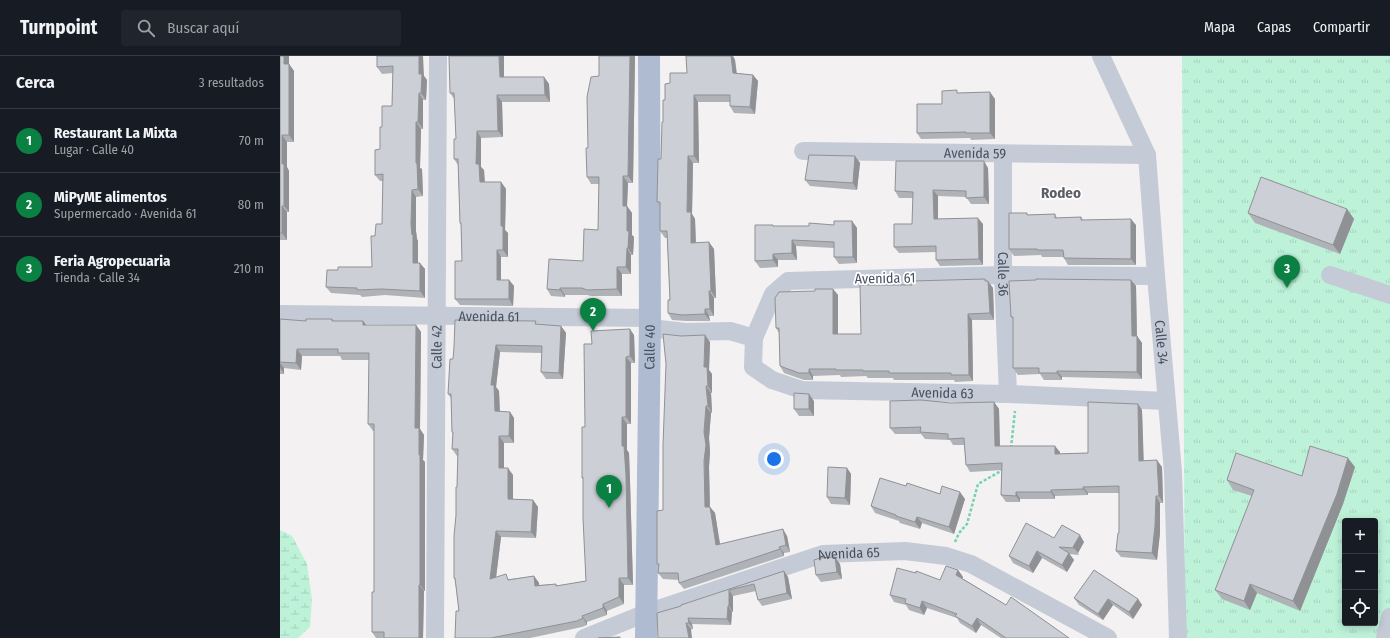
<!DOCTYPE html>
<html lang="es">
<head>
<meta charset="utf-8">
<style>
	:root { --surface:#171b24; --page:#20242c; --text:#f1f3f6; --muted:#9ea1a6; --line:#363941; --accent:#0b8043 }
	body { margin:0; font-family:"Fira Sans Condensed",sans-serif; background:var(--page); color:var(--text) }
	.controls { position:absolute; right:12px; bottom:12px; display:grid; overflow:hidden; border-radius:4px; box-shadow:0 2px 10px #0003 }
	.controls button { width:36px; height:36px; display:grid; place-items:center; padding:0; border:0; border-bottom:1px solid var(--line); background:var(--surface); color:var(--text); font:20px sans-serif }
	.you { position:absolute; left:494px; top:403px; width:14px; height:14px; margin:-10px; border:3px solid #fff; border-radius:50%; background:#1a73e8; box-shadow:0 0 0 6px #1a73e833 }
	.badge { display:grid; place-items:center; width:26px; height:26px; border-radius:50%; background:var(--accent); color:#fff; font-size:13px; font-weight:700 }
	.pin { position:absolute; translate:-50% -33px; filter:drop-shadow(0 1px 2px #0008) }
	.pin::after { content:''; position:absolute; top:21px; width:14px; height:12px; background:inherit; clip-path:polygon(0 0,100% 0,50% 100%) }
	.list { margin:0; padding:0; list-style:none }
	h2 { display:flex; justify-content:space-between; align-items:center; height:52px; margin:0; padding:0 16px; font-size:17px }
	h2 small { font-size:13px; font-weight:400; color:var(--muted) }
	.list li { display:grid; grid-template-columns:26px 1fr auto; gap:12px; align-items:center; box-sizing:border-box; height:64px; padding:0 16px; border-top:1px solid var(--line) }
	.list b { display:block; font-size:15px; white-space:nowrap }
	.list p { margin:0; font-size:13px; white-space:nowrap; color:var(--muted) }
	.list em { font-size:13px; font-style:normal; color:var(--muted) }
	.icon { flex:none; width:22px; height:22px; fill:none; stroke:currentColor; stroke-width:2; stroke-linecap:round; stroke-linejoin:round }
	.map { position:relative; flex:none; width:1110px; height:582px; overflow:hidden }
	header { display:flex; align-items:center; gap:24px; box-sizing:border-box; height:56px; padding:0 20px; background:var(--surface); border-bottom:1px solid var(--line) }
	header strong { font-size:19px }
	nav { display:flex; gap:22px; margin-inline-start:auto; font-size:14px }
	.search { width:280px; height:36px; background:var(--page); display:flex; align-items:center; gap:10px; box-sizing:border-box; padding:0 14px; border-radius:4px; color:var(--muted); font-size:15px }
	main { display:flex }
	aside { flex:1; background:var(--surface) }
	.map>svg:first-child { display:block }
	.wetland { fill:url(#wetland-marsh) }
	.park { fill:url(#park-tufts); fill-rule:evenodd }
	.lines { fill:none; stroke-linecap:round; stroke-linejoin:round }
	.path { stroke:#73d3b1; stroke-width:2.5; stroke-dasharray:3 2; stroke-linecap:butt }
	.minor { stroke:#c4cad6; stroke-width:18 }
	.major { stroke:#afbbd1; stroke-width:22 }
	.wall { fill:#afb2b7 }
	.shaded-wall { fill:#8f9195 }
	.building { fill:#cccfd5; stroke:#8f9195 }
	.labels { text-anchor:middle; stroke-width:3.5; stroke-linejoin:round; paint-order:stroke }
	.street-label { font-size:14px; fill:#47505f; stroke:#fff }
	.neighbourhood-label { font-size:15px; font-weight:bold; fill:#5d5f66; stroke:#fff }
</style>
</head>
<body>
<header>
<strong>Turnpoint</strong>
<div class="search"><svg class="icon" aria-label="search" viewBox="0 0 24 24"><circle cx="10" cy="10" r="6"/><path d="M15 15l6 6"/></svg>Buscar aquí</div>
<nav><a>Mapa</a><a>Capas</a><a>Compartir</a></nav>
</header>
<main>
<aside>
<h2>Cerca<small>3 resultados</small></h2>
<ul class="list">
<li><span class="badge">1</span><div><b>Restaurant La Mixta</b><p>Lugar · Calle 40</p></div><em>70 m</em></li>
<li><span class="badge">2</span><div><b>MiPyME alimentos</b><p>Supermercado · Avenida 61</p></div><em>80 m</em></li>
<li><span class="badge">3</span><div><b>Feria Agropecuaria</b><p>Tienda · Calle 34</p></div><em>210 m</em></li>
</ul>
</aside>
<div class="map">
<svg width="1110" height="582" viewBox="0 0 1110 582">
	<defs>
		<pattern id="wetland-marsh" width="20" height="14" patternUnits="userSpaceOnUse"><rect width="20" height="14" fill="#bdf2d9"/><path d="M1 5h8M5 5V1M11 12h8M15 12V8" fill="none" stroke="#a4d1bd"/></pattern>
		<pattern id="park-tufts" width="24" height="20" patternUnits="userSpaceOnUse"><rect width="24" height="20" fill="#bdf2d9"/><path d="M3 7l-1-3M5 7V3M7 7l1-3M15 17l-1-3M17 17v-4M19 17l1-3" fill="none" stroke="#a4d1bd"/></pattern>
	</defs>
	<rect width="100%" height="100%" fill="#f3f1f1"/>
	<path class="wetland" d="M0,474l12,6 15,28 5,36 -2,27 -12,11h-18z"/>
	<path class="park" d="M902,0h208v582h-205zM1065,465h30v102h-30z"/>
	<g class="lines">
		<path class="path" d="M731,392l4,-37
			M675,486l4,-9 8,-9 11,-40 23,-13 1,-4"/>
		<g class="minor">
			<path id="s1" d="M821,0l46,99 9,121 17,196 5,166"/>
			<path id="s2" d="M523,95l344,4"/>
			<path id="s3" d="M723,98v121l5,119"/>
			<path d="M1050,219l60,20"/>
			<path id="s4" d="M876,220l-153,-1 -215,6 -15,13 -19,44 -1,29 19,13 30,10 206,4 158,7"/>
			<path id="s5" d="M0,258l370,4"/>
			<path d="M370,272l36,4 44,-1 24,7"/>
			<path id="s6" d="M155,582l3,-582"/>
			<path id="s7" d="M304,582l62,-25 177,-59 82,-3 41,5 25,8 137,74"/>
			<path d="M1105,582l5,-21"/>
		</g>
		<path class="major" id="s8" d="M366,582l4,-320 -1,-262"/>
	</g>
	<path class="wall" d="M0,0h9v8l5,7v71h-7v25l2,4v41h-2v28h-7z
		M97,0l47,20 3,4 -1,20h-3v29h-2l-1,39 2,1 1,27 -7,1v34l1,8 1,2v22l7,6v29l-40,-3 -23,2 -2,-2 -29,-2 -5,-6 12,-17 34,-3 3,-31 7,-12 1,-43h-3l-5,-6 5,-26 2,-22 10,-21 1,-33 -11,1 -5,-7z
		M224,0v21h40l5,7 1,18h-48l1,35 -22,1v29l3,3 1,12h16l5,7 -1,41 3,3v24h-7v23h8l5,6 -1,20 -53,-1 -5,-6 7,-38 -1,-36 -1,-2 -2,-58 -4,-6 2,-20 -1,-39 -5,-7z
		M319,0h36l-2,127h-5l-1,23 5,7v22l2,2 -1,18h-2v19h-9v22h-31l-4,-1h-22v2l-14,-1 -4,-7 36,-28 15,-31 1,-46h-8l-4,-7 1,-29 11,-72z
		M406,0h47l2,4 2,13 16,2 5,6 -3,33 -21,-1 -4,-7v-4h-32l1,61h-6l-1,51 3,5 1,24 18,6 2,49h-2v18h-5l1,5h-24l-14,-1 -4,-7 2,-13 -3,-62h-2l-5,-7v-25l-3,-4 4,-43 4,-59 5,-17 17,-10z
		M679,37l36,6v40l-24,1 -1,-2 -49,1 -4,-6 25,-29z
		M575,100l5,7 -3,27 -47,-4 -5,-6z
		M708,112l1,36h-18l-5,-7 -28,-1v23l45,5v41l-43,1 -4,-6v-8l-37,1 -5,-6 18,-23 1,-26h-14l-4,-7z
		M1067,153l7,10 -14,35 -85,-31 -7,-10z
		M775,158l2,4 24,-1 2,3 53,5v40h-68l-4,-7v-1h-22l-1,-2 -27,1 -5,-7 19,-34z
		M572,165l5,7v35l-18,1 -5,-7v-9l-38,-2 1,14h-19v7l-18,1 -5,-7 19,-35h35l25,-1z
		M851,224l5,6 1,50 5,7v36l-80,-2v3h-18l-4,-6 -22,1 -5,-7v-49l-2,-2z
		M706,225l7,7 1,32h-22l1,61 -18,1 -1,-2h-60l-1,-2h-25l-2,-2 -25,1 -1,-2 -27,1v4h-9l-20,-7 -4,-7 -1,-33 -3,-5 39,-37 18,-2 5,6v39h23l51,-49z
		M0,263l26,2 26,-2 2,2h29l3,4h50l5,7 -1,97 4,6 -1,25 2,2v129h-1l-1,47h-47l-4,-6 2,-40v-161h-1l-5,-7 1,-64h-27l-2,-4h-38l-1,14 -17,-2v6h-4z
		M258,269l23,1 5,7 -3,46h-17l-5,-7 1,-19 -42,-1 -4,35 3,4 1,21h10l4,6v25h-10v25l9,7v24l20,1 5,7 -2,31 -35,-1 -5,40 14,2 24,-3 5,7v2l17,-1 1,2 29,-5 -3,-102 -1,-1 10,-134 42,-9 1,28h-4v61h-4v26l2,3 1,28 3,104h-9v19l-17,7v4l-20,7v3l-5,2 -52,11h-75l4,-27 -4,-31 -1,-2 4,-122h-1l-5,-7 1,-15 -1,-2 -1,-34 -3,-4 5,-35z
		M430,286l-1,28 3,4v19h-1l1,20h-1l-2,25 1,14 -1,15 1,40 5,6 5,31 67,-8 3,16 -6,1v3l-100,33 -5,-6v-3l-16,-1 -5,-6 1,-6 -2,-3 6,-54z
		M534,345v15h-15l-5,-7z
		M714,346l5,7 1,37 60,6v2l28,-1 50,-49 4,6 1,51 19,6 1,36h-3v30l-3,27 -36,-3 -5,-6 3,-18v-40h-31v2l-33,1v3h-35v3h-14l-5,-7 1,-25 -32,2 -4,-7 -2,-20h-11l-3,-5 -25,-1 -4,-5h-26l-5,-6 61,-25z
		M1075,411l-12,37 -43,107 -43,-18 -7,17 -28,-11 -7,-9 37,-94 -19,-6 -6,-10 75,-4z
		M567,412l4,6 -1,31 -19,-1 -4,-7z
		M626,430l59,13 -11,35 -32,-11 -2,6 -20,-6 -1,-2 -24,-8 -4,-7z
		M774,482l30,4 -6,11 1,2 -10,-1 5,6 -7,12 -25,-14 -9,15 -20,-10 -4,-7z
		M560,508l2,15 -21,3 -5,-7z
		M678,514l5,7 -1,1 44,27 63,33h-68l-20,-13 -5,8 -16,-10 -3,-5 -30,-10 -3,7 -15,-5 -3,-5 -12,-3 -4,-7 50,-15z
		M504,515l4,6 4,22 -30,7 -4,-6 -2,-9 -23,5v16h-1l-1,13 -39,-1 1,5 -35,9 23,-32z
		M794,542l64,1 4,6 -9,14 -20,-14 -10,15 -24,-15z"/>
	<path class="shaded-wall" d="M4,0h5v15l-5,-7z
		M139,0h4l1,20 3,4 -1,20 -5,-7 -2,-19z
		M219,0h5v27l-4,-6z
		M350,0h5l-2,127 -5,-7z
		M451,0h2l2,4 2,20 -4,-7z
		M9,8l5,7v71l-5,-7z
		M473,19l5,6 -3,33 -5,-7z
		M264,21l5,7 1,18 -5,-7z
		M710,36l5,7v40l-5,-6z
		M139,37l4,7v29l-5,-7z
		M217,39l5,7 1,35 -5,-6z
		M414,39l4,7 1,61 -5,-7z
		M136,66l5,7 -1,39 2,1 1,27 -5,-7 -2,-26z
		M197,75l4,7v29l3,3 1,19 -5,-7 -4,-18z
		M2,79l5,7v25l2,4v41l-5,-6 -2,-42z
		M408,100l5,7 -1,51 3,5 1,31 -5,-7 -4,-31z
		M575,100l5,7 -3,27 -4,-7z
		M704,105l4,7 1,36 -5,-7z
		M343,120l5,7 -1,23 5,7v22l2,2 -1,18 -5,-7 -1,-17 -4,-25z
		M221,126l5,7 -1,41 3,3v24l-5,-7 -2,-24z
		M132,134l4,7v34l1,8 1,2v29l-5,-7 -2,-39z
		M653,134l5,6v29l-4,-6z
		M2,150l5,6v28l-5,-7z
		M1067,153l7,10 -14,35 -7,-9z
		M698,162l5,6v41l-4,-6z
		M851,163l5,6v40l-5,-6z
		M572,165l5,7v35l-4,-6z
		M512,184l4,6 1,14 -5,-7z
		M429,186l5,7 2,49 -5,-7z
		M347,192l4,7v19l-5,-7z
		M217,194l4,7v29l-4,-6z
		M493,198l5,6v7l-5,-7z
		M140,207l5,6v29l-5,-7z
		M337,211l5,7v22l-5,-7z
		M705,223l3,5v-3l5,7 1,32 -4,-7z
		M229,224l5,6 -1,20 -4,-7z
		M851,224l5,6 1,57 -5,-7z
		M280,232l5,7v2l-5,-7z
		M553,233l5,6v46l-5,-7z
		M429,235l5,7v18l-4,-7z
		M425,253l4,7 1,5 -5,-7z
		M688,258l4,6 1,61 -4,-6z
		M83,265l5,6 -5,-2z
		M136,269l5,7 -1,97 4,6 -1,25 2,2v129l-5,-6 -1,-130 -4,-27z
		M281,270l5,7 -3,46 -4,-6z
		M350,273l4,6 1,28 -5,-7z
		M425,279l5,7 -1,28 3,4v19l-4,-7 -4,-19z
		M857,280l5,7v36l-5,-7z
		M216,289l4,7 -4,35 3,4 1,27 -5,-7 -4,-26z
		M17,293l5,7 -1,14 -5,-7z
		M346,301l5,6v61l-5,-7z
		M0,307l4,5v6l-4,-6z
		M529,313l4,7v4l-4,-7z
		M777,315l5,6v3l-5,-7z
		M426,330l5,7 1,20 -4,-7z
		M529,338l5,7v15l-5,-7z
		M714,346l5,7 1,44 -5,-7z
		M858,348l4,6 2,57 -5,-6z
		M426,350l5,7 -2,25 1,14 -1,15 1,46 -5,-6 -1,-75z
		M230,356l4,6v25l-5,-7z
		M342,361l5,7v26l2,3 1,28 3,104 -5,-7 -6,-132z
		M219,380l5,7v32l-5,-7z
		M775,390l5,6v8l-5,-6z
		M1068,402l7,9 -12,37 -43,107 -7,-10z
		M877,404l5,7 1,36 -4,-7z
		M228,412l5,7v31l-5,-7z
		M567,412l4,6 -1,31 -5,-7z
		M803,431l5,6v2l-5,-6z
		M771,434l4,6v3l-4,-7z
		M680,436l5,7 -11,35 -5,-7z
		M736,436l4,7v3l-4,-6z
		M876,440l4,7v30l-3,27 -5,-7z
		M253,444l5,7 -2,31 -5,-6z
		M430,451l5,6 6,38 -5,-6z
		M637,461l5,6 -2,6 -5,-7z
		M503,473l4,7 3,16 -4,-7z
		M216,475l5,6 -6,49 -5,-7z
		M800,479l4,7 -6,11 -4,-5 -1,-1z
		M499,491l5,6v3l-4,-7z
		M757,495l5,7 -9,15 -4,-7z
		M789,497l5,7 -7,12 -5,-7z
		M555,501l5,7 2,15 -5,-7z
		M678,514l5,7 -2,5 -5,-7z
		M504,515l4,6 4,22 -5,-6z
		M254,520l5,7 1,10 -5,-7z
		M339,522l5,7v19l-5,-7z
		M970,528l7,9 -7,17 -6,-9z
		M139,529l5,6 -1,47h-4z
		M449,534l4,6v16l-4,-6z
		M828,543l5,6 -10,15 -5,-6z
		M858,543l4,6 -9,14 -4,-7z
		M642,545l5,7 -3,7 -4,-7z
		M323,548l4,7v4l-4,-7z
		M448,550l4,6 -1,13 -4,-6z
		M302,560l5,6v3l-4,-7z
		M408,562l4,6 1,5 -4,-6z
		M697,562l4,7 -5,8 -4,-7z
		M406,567l5,6 1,9h-3z"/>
	<path class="building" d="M0,0h4v8h5v71h-7v29h2v42h-2v27h-2z
		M97,0h42v18h3l-1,19h-2l-1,29h-2v41h1l1,26 -6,1 -1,34 1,11 1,-1v29h7v28l-39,-2 -24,1v-2l-31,-1 1,-17h11v-3h34l-1,-31h4l1,-12h6l1,-50 -8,1v-25l5,-1v-22h2v-21h10l1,-40 -16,1z
		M169,0h50l1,21h44l1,18h-48l1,36h-21l-1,33h3l1,18h21v44h2v24h-6v30h12v19h-54v-38h7l-1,-38h-1l-2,-64h-4v-20h2l-2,-46h-4z
		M319,0h31l-2,120h-5v30h4v25h2l-1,17h-1l-1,19h-9v22l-30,1 -5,-2h-22v2l-13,-1 2,-30 34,2 1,-32 14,1 1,-53h-12l-1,-29h2l-1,-51 4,-20 8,-1z
		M406,0h45l2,17 20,2 -3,32 -20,-1v-11h-36v61h-6l-1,56h4v31l18,-1 2,49h-2l1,18h-5v5l-23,1 -14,-2v-13h2l-3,-69h-7v-29h-3l1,-43h3l1,-37h1v-22h2v-16l5,-1v-10h17z
		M677,34v3l33,-1v41h-24v-1l-49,1v-29h25v-13z
		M529,99l46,1 -2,27 -48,-3z
		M616,105h88v36l-18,1v-7l-33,-1 1,29 44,-1 1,41 -43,1v-14l-42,1v-23h18l1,-32 -18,-1z
		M981,121l86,32 -14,36 -85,-32z
		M729,157h18v2l28,-1v4l26,-1v3l50,-1v40l-67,-1 -1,-8h-26v-1h-28z
		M554,165h18l1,36h-19v-15l-42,-2v13l-19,1v6l-18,1v-36h18v1h36v-3l25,2z
		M705,223v2h3l2,32 -22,1 1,61h-18v-2h-62v-2h-26v-1h-27v-1h-27v4h-10l-19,-7 -1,-38h-3l-1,-30 4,-6 36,-1v-2h18v45h28l-1,-49h52v-4z
		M756,223l95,1 1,56h5v36l-80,-1v2h-18v-5h-26v-51h-2l-2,-36 27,-1z
		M0,263l26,2v-2h26v2h31v4h53l-1,103h4v27h1v130h-1v53h-35v-6h-12v-40h2v-168h-6l1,-71h-31v-4h-41l-1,14 -16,-1z
		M175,264l81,1 -1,3 26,2 -2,47 -18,-1 1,-26 -46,-1 -5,40h3l1,26 15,1 -1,24h-10v32h9v31l25,1 -2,32 -35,-1 -6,48 16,-5 2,6 26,-4 1,10 21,-2v2l30,-5 -3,-63v-41l-1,1v-51h3l-1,-83h8l-1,-13 39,-2v27l-4,1v60h-4v29h2l2,29 2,103h-9v19l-16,7v4l-21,8 1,2 -6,3 -86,17h-36l1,-27h3l-4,-33h-1v-42l2,-21v-28h1l1,-38h-6l1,-17h-1l-1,-38h-3l2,-35h3l1,-12z
		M383,278l18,2 24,-1 -1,32h3l1,19h-2l2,20h-2l-2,26 2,13 -2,16 1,46h5l6,38 67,-16 3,16 -7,2 1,2 -101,34 -1,-10h-20l1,-9h-2v-53l6,-1v-65l3,-81z
		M514,337l15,1v15h-15z
		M641,344l30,3 43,-1 1,44h60v8l33,-1v-51l50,2 1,57 18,-1 2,36h-3l-1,30 -3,27 -36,-2 2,-18h1v-47l-36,1v2l-32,1v2h-35v4l-15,-1 1,-32 -36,2 -2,-27 -16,1v-5l-28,-2 1,-5 -31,1v-27z
		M1030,390l38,12 -11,36 -44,107 -43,-17 -6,17 -29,-11 39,-100 -27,-10 9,-27 66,23z
		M548,411l19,1 -2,30 -18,-1z
		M600,422l26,8 1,-3 33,11 2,-8 18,6 -11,35 -32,-10 -2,5 -19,-6v-1l-25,-9z
		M746,467l28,15 8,-13 18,10 -7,12 1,1 -15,-1 10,6 -7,12 -25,-14 -8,15 -20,-10z
		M555,501l2,15 -21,3 -2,-15 6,-2z
		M666,510l12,4 -2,5 50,30 5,-8 58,41h-63l-29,-20 -5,8 -17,-10 2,-2 -35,-13 -2,7 -15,-5 1,-4 -16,-4 7,-27 19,5v-2l24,9z
		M814,514l44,29 -9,13 -21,-13 -10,15 -24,-16z
		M504,515l3,22 -29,7 -4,-16 -25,6v16h-1l-1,13 -39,-1 1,5h-3l3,15h-31l-1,-25 24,-7v-1z
		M340,581v1h-22z"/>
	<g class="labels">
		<g class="street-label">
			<text dy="5" stroke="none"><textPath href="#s2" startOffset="172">Avenida 59</textPath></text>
			<text dy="5" stroke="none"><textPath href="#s3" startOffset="120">Calle 36</textPath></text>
			<text transform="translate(605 222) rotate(-1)" y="5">Avenida 61</text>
			<text dy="5" stroke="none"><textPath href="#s5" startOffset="209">Avenida 61</textPath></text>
			<text dy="5" stroke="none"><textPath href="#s1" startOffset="297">Calle 34</textPath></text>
			<text dy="5" stroke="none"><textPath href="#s6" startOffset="291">Calle 42</textPath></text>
			<text dy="5" stroke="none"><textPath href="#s8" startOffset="291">Calle 40</textPath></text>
			<text dy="5" stroke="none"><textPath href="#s4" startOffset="660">Avenida 63</textPath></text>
			<text dy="5" stroke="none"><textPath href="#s7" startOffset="279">Avenida 65</textPath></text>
		</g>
		<g class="neighbourhood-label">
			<text x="781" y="142">Rodeo</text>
		</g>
	</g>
</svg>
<div class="controls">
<button>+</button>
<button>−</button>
<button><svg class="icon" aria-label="locate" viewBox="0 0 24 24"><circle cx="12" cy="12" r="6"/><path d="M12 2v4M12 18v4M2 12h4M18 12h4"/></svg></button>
</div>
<div class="you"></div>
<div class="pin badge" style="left:329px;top:452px">1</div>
<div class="pin badge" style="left:313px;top:275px">2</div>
<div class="pin badge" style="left:1007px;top:232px">3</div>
</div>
</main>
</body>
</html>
